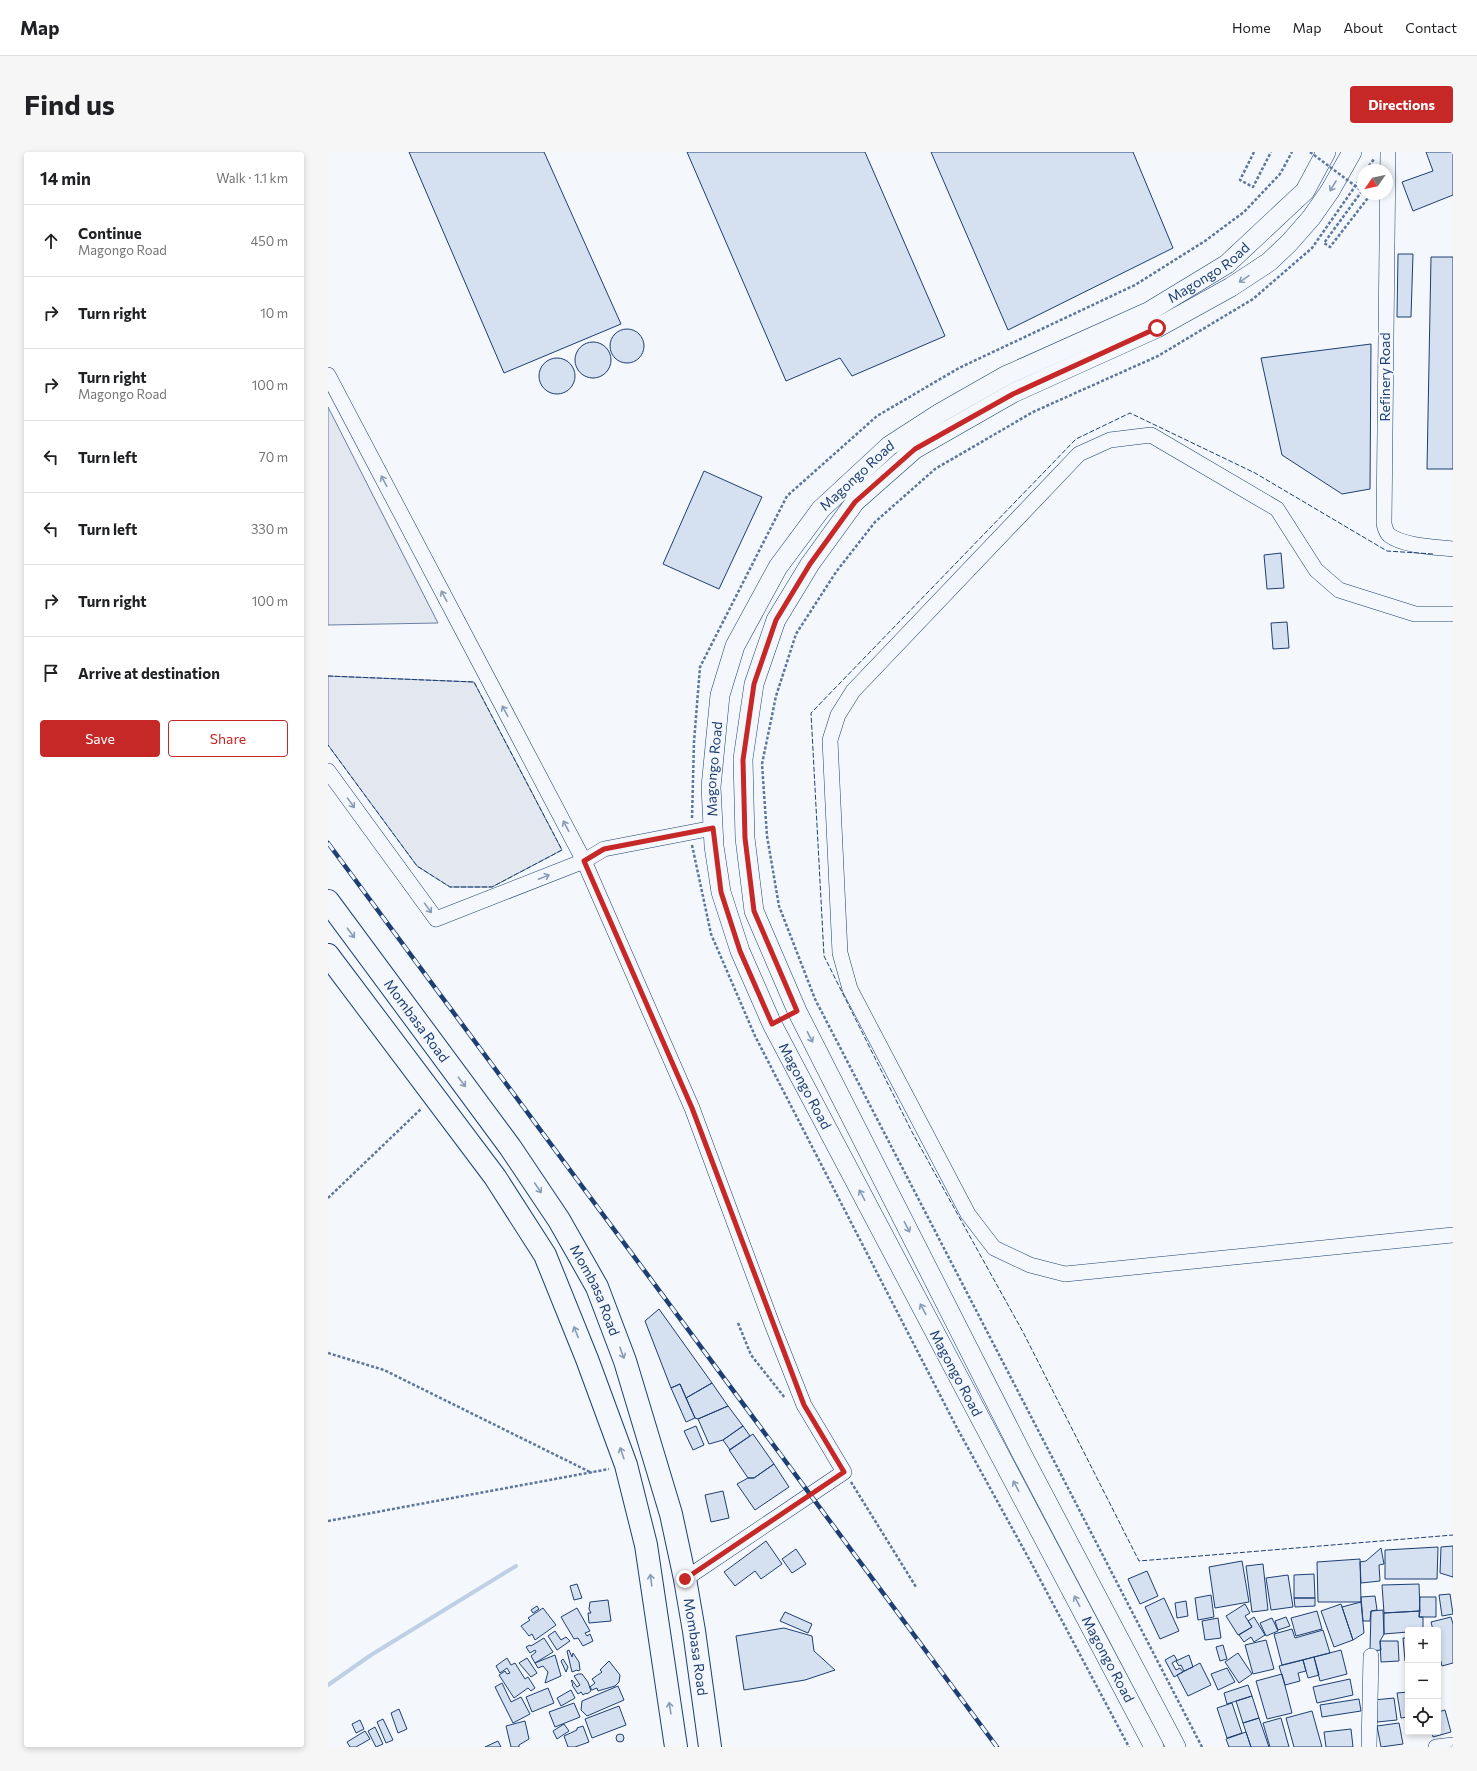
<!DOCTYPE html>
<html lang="en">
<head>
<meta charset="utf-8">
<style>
	:root { --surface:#fff; --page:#f6f6f6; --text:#202124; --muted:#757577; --line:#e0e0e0; --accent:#c62828 }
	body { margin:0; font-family:Commissioner,sans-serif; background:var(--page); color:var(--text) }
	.controls { position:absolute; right:12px; bottom:12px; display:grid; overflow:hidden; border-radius:4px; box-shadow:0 2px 6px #0003 }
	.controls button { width:36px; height:36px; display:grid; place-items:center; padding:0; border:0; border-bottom:1px solid var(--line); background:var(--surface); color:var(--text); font:20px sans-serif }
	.compass { position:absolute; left:1029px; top:12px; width:36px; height:36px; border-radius:50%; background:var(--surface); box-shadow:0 2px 6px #0003; rotate:236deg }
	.stop { position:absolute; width:12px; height:12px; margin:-9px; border:3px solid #c62828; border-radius:50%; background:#fff }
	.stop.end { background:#c62828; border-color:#fff; box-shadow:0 1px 4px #0008 }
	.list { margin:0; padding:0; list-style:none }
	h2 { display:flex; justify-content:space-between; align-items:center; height:52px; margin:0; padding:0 16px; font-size:17px }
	h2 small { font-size:13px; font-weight:400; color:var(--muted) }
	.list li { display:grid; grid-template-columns:26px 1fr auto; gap:12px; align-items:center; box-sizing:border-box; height:72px; padding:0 16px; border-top:1px solid var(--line) }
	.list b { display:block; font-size:15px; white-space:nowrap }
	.list p { margin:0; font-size:13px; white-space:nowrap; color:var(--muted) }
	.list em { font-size:13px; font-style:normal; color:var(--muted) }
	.actions { display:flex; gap:8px; padding:12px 16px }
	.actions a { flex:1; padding:9px 0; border:1px solid var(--accent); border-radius:4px; text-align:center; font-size:14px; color:var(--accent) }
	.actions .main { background:var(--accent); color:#fff }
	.icon { flex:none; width:22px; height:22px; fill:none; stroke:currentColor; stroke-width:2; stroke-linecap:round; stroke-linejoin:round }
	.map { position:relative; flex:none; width:1125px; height:1595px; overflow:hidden; border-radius:4px }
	header { display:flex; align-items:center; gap:24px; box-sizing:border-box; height:56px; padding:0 20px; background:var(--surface); border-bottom:1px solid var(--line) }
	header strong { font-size:19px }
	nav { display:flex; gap:22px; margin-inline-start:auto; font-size:14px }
	.intro { display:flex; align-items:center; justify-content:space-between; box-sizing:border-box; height:96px; padding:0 24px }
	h1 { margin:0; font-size:28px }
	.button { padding:10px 18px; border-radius:4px; background:var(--accent); color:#fff; font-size:14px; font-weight:700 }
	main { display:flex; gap:24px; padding:0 24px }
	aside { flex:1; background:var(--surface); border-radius:4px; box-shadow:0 2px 6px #0003 }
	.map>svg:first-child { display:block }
	.parking { fill:#e3e8f0; stroke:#687fa3 }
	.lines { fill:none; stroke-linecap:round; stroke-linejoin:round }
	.stream { stroke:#bed0e5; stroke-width:4 }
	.building { fill:#d5e0f0; stroke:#1d3f73 }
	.minor-casing { stroke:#1d3f73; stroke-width:16 }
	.major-casing { stroke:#1d3f73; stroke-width:20 }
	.highway-casing { stroke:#1d3f73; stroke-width:24 }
	.path { stroke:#5e769c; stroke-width:2.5; stroke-dasharray:3 2; stroke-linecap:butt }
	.minor { stroke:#f4f7fb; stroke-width:15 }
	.major { stroke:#f4f7fb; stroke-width:19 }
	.highway { stroke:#f4f7fb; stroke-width:22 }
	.rail-casing { stroke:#1d3f73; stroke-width:4.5 }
	.rail { stroke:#f4f7fb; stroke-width:3; stroke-dasharray:9; stroke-linecap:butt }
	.path-bridge { stroke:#5e769c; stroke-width:2.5; stroke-dasharray:3 2; stroke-linecap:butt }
	.fence { stroke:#1d3f73; stroke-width:1; stroke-dasharray:5 2; stroke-linecap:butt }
	.oneway { stroke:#889bb7 }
	.route { stroke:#c62828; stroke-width:5 }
	.labels { text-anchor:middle; stroke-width:3; stroke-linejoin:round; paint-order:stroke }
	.street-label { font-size:14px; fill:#1d3f73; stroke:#f4f7fb }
</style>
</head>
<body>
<header>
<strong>Map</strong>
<nav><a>Home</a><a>Map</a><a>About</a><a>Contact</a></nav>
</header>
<div class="intro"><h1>Find us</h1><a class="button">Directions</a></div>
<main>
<aside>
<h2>14 min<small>Walk · 1.1 km</small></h2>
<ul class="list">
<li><svg class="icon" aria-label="ahead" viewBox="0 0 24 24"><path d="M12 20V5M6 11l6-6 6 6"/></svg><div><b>Continue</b><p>Magongo Road</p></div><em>450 m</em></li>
<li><svg class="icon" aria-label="right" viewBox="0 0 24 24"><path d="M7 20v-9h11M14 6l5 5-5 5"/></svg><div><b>Turn right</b></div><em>10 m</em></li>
<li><svg class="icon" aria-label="right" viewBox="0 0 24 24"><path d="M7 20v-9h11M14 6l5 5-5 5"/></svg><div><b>Turn right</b><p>Magongo Road</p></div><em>100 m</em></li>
<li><svg class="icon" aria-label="left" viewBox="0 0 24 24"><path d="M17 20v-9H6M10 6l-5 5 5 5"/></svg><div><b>Turn left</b></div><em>70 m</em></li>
<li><svg class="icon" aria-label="left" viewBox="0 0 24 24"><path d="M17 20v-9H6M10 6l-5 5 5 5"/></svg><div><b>Turn left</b></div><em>330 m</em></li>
<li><svg class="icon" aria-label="right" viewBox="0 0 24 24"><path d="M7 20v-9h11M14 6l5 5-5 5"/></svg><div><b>Turn right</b></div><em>100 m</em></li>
<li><svg class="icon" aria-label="arrive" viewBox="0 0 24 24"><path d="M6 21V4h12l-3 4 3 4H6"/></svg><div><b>Arrive at destination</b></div></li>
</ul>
<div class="actions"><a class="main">Save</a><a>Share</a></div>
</aside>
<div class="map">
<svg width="1125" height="1595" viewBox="0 0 1125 1595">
	<rect width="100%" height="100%" fill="#f4f7fb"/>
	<path class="parking" d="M0,255l110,216 -110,2z
		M0,524l146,6 88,168 -70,37h-42l-33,-21 -89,-121z"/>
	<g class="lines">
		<path class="stream" d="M0,1533l43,-30 145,-89"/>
	</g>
	<path class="building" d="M81,0h135l77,172 -117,49z
		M359,0h178l80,184 -93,40 -12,-18 -54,23z
		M603,0h202l40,96 -165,82z
		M1098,0h27v43l-40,16 -11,-29 31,-11z
		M1070,102h15l-2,63h-14z
		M1103,105h22v212h-26z
		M282 194a17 17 0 1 1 34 0a17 17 0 1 1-34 0Z
		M247 208a18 18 0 1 1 36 0a18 18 0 1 1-36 0Z
		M1043,192l-1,145 -28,5 -60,-39 -21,-97z
		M211 224a18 18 0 1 1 36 0a18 18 0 1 1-36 0Z
		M376,319l58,26 -43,92 -56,-25z
		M953,401l3,35 -17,1 -3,-34z
		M959,470l2,26 -16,1 -2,-26z
		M331,1157l53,74 -26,15 -6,-14 -9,4 -26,-67z
		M384,1231l16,23 -30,13 -3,-1 -9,-20z
		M352,1232l15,34 -9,4 -15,-34z
		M400,1254l15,20 -20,14 -14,4 -11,-25z
		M368,1274l8,19 -11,5 -9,-19z
		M415,1274l7,10 -20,14 -7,-10z
		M425,1282l21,30 -20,14h-6l-19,-28z
		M446,1312l15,23 -34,23 -18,-26 11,-6h6z
		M395,1339l6,27 -18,4 -6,-27z
		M438,1389l16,23 -21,15 -6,-8 -20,15 -11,-14z
		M1125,1394v31l-13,-4 1,-26z
		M1110,1395l-1,32h-52v-29z
		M1053,1396l3,16 -5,1 1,16 -19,2 -1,-21 6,-1z
		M468,1397l10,15 -14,9 -10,-14z
		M1032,1407l1,43h-43l-1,-40z
		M914,1409l7,41 -34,6 -6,-41z
		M935,1412l5,46 -16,2 -6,-46z
		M819,1419l11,25 -18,8 -12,-25z
		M986,1422l1,24h-21v-23z
		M960,1423l5,32 -22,3 -5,-32z
		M249,1432l5,14 -8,2 -4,-14z
		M1091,1432l1,27 -36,2 -2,-28z
		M1122,1442l3,20 -11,2 -3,-21z
		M883,1443l3,22 -16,3 -3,-22z
		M1047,1444l2,14 -6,1 -1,10h-7l-2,-24z
		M1092,1445h16v20h-17z
		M836,1446l15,33 -19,8 -15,-32z
		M966,1446h21v8l-20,1z
		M280,1448l3,21 -22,2 -1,-10h3l-2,-4 1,-7z
		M858,1449l2,15 -11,2 -2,-15z
		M1033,1450l3,31 -11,7 -11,-33z
		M917,1452l5,9 -5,3 7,11 -14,8 -12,-19z
		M1013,1452l12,36 -19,7 -13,-36z
		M209,1454l2,3 -6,4 -2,-3z
		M215,1456l13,17 -21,15 -3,-6 -3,2 -8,-10 9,-6 -2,-2z
		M249,1456l13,23 -5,2 2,3 3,-2 3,7 -10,5 -5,-8 -4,1 -13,-22z
		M1055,1458l1,24 -4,7 1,9 -11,1 1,-40z
		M989,1459l5,18 -26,7 -5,-18z
		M1092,1459l-1,6h4v13h-15v2l-24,2v-21z
		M457,1460l27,12 -4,9 -28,-12z
		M926,1465l11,18 -11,7 -3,-5 -7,5 -5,-7 13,-8 -4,-6z
		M958,1465l4,9 -12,4 -3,-9z
		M1123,1465l2,7v39l-11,3 -4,-16v-20h-5l-2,-8z
		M890,1466l3,20 -16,2 -3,-19z
		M944,1466l6,13 -12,5 -6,-13z
		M456,1476l28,8 2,15 21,19 -30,10 -61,10 -8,-54z
		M964,1477l3,9 28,-8 7,23 -48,12 -8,-31z
		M227,1479l6,9 5,-3 4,4 -13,9 -9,-14z
		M216,1486l9,14 -18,11 -4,-7 5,-4 -1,-2 -5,3 -4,-6 4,-2 1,1z
		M1075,1486h5v22l-3,1z
		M938,1488l8,29 -21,5 -8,-29z
		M1052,1489h18l1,20 -18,1z
		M895,1493l4,14 -7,2 -4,-14z
		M241,1498l3,7 1,-4 6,9 1,8 -2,1 -1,-1 -5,2 -5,-21z
		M1013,1498l6,24 -27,7 -6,-24z
		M910,1501l14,21 -13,9 -14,-21z
		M227,1503l6,21 -16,7 3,-11 -5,-6 -5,2 -3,-5z
		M846,1503l3,5 -5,3 4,7 4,-2 3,4 -9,5 -9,-17z
		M861,1503l4,12 -9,4 -3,-6 -2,1 -3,-5z
		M986,1505l5,18 -11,3 -5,-18z
		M179,1506l4,7 4,-2 10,16 3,-2 7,11 -4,3 -3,-3 -14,10 -15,-23 6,-4 2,3 3,-1 -3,-5 -7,5 -4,-7z
		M199,1506l10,15 -6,4 -12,-14z
		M235,1507l5,8 -2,5 -5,-11z
		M975,1508l3,11 -8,2 2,8 -15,4 -6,-19z
		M281,1509l11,14 -1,7 -4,4 -17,5 -1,-3 -5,2 -2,-3 5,-4 -3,-4 10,-7 -2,-2z
		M872,1511l11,22 -23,11 -11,-21z
		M899,1516l8,14 -17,8 -7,-16z
		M250,1522h4l6,8 3,9 -4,3 -1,-1 -3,2 -2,-3 -3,2 -6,-9 1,-1 -2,-3 1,-1 5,7 3,-2 -6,-9z
		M954,1522l10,39 -25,6 -11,-38z
		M1022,1527l3,16 -36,8 -4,-16z
		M174,1531l9,19 10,-5 9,17 -17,9 -18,-36z
		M920,1533l4,11 -25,8 -3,-11z
		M290,1534l6,14 -37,16 -6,-6 1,-9z
		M220,1536l6,15 -22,9 -6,-15z
		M243,1538l4,8 -14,8 -4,-8z
		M1080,1540v25l-7,1 -4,-25z
		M924,1544l7,22 -16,5 -7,-22z
		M1066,1546l3,22 -20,2 -3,-22z
		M1031,1547l2,12 -39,6 -2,-12z
		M246,1551l6,14 -25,10 -6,-15z
		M904,1551l10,30 -15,5 -10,-30z
		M291,1554l7,19 -34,13 -7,-19z
		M71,1557l8,20 -9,4 -7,-20z
		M1117,1558l6,22 -18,5 -1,-5h6v-20z
		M984,1559l10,36h-28l-8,-29z
		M931,1566l10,29h-18l-8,-24z
		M953,1566l8,29h-19l-7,-24z
		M55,1567l10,21 -7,3 -9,-21z
		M32,1568l4,9 -8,4 -4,-9z
		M197,1569l4,18 -10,6v2h-8l-5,-21z
		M1071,1571l4,21 -22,3 -4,-21z
		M236,1572l5,7 -12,8 -4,-8z
		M255,1574l6,16 -14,5h-7l-4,-11 13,-6v-2z
		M47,1575l8,17 -7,3 -8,-16z
		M1023,1577l2,18h-27l-2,-15z
		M37,1579l5,8 -14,8h-6l-3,-5z
		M918,1580l5,15h-22l-3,-8z
		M288 1586a4 4 0 1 1 8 0a4 4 0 1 1-8 0Z
		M170,1589l3,6h-16z"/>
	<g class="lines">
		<defs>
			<path id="minor" d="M1060,0l-4,372c1,4 2,8 5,11 14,11 46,12 64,14
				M0,223l256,486 108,247 80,216 32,81 40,67 -159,107
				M1125,462h-38l-76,-24 -23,-20 -39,-61 -126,-74 -41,5 -31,14 -226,237 -15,24 -8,25 10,213 10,36 118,225 26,34 36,17 35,9 388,-39
				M0,619l108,148 148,-58 20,-12 109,-21
				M1041,1595l2,-91
				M1108,1595l17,-2"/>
			<g id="major">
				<path id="s1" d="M826,1595l-382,-723 -32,-73 -19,-59 -7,-46 -3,-59 9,-92 15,-49 43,-79 43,-58 68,-63 51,-33 65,-37 143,-64 79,-48 78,-73 21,-39"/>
				<path d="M848,1595l-153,-291 -226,-445 -43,-100 -9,-73 -2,-79 11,-75 22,-64 34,-56 45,-62 60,-53 98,-56 144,-65 74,-41 38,-25 20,-19 22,-25 19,-27 22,-39"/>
			</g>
			<g id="highway">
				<path id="s2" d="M0,749l182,246 49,73 38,67 28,74 46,153 14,65 9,52 16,116"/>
				<path d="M0,803l167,222 50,78 42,104 39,106 20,80 30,202"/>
			</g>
		</defs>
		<use href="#minor" class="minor-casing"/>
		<use href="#major" class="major-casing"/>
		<use href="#highway" class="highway-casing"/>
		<path class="path" d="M926,0l-14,28 13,7 18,-35
			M1038,18l8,-11
			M1034,39l-38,52 6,4 41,-53
			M364,666l2,-76 6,-75 87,-171 90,-80 82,-48 176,-83 70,-44 39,-29 36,-38 12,-22
			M364,693l19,89 44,102 202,392 77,140 95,179
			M0,1046l94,-90
			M410,1171l13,32 34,43
			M0,1201l56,17 208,103
			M523,1330l65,105
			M0,1369l281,-52
			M874,1595l-387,-748 -36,-93 -12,-70 -5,-72 14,-68 20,-62 40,-62 39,-50 60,-53 98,-57 125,-56 95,-57 59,-51 51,-73"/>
		<use href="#minor" class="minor"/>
		<use href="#major" class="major"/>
		<use href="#highway" class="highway"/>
		<defs>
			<path id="rail" d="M0,691l669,904"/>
		</defs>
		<use href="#rail" class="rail-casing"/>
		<use href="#rail" class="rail"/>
		<path class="path-bridge" d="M982,0l52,39"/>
		<path class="fence" d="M1105,402l-46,-3 -132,-78 -125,-60 -54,26 -265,274 13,243 88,176 111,200 116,229 314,-26
			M0,524l146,6 88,168 -70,37h-42l-33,-21 -89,-121"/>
	</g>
	<defs><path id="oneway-shaft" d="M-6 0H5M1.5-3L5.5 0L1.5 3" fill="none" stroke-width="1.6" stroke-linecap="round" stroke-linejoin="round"/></defs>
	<g class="oneway">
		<use href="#oneway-shaft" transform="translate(1005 34) rotate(121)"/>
		<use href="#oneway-shaft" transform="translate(916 127) rotate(146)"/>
		<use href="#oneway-shaft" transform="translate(56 329) rotate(-118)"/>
		<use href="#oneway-shaft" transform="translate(116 444) rotate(-118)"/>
		<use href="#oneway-shaft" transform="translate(177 559) rotate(-118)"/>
		<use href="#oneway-shaft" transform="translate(23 651) rotate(54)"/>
		<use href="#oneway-shaft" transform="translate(238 674) rotate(-118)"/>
		<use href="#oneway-shaft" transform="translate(216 725) rotate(-22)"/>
		<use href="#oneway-shaft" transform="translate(100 756) rotate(54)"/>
		<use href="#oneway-shaft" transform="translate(23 781) rotate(53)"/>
		<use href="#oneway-shaft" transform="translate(482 885) rotate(63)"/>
		<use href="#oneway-shaft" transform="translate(134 930) rotate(53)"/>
		<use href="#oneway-shaft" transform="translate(210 1036) rotate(56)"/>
		<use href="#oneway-shaft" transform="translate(534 1043) rotate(-118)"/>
		<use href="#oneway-shaft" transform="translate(579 1075) rotate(63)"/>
		<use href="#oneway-shaft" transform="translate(595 1157) rotate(-118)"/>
		<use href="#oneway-shaft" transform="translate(248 1180) rotate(-112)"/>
		<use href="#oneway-shaft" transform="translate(294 1201) rotate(70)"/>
		<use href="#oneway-shaft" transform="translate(294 1301) rotate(-109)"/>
		<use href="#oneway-shaft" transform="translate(688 1334) rotate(-118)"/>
		<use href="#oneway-shaft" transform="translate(323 1428) rotate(-98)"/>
		<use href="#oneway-shaft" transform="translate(749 1449) rotate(-118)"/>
		<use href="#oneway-shaft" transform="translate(342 1556) rotate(-99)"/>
	</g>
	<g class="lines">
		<path class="route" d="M357,1427l159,-107 -40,-67 -112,-297 -108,-247 20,-12 109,-21 8,64 19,59 32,73 25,-13 -43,-100 -9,-73 -2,-78 11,-76 22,-64 34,-56 45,-62 60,-53 98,-55 144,-66"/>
	</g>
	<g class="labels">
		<g class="street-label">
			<text dy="5" stroke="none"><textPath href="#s1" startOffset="1828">Magongo Road</textPath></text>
			<text transform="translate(1057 225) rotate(-90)" y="5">Refinery Road</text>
			<text dy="5" stroke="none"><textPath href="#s1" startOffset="1420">Magongo Road</textPath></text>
			<text dy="5" stroke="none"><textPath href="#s1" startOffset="1083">Magongo Road</textPath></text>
			<text dy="5" stroke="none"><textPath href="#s2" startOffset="149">Mombasa Road</textPath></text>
			<text transform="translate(477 934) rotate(62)" y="5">Magongo Road</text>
			<text dy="5" stroke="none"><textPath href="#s2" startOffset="473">Mombasa Road</textPath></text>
			<text transform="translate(628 1221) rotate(62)" y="5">Magongo Road</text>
			<text dy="5" stroke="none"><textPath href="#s2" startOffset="845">Mombasa Road</textPath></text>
			<text transform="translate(780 1507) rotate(62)" y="5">Magongo Road</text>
		</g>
	</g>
</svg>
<div class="controls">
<button>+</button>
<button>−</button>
<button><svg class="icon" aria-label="locate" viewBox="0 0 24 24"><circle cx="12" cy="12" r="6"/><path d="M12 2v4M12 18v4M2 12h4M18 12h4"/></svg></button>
</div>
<svg class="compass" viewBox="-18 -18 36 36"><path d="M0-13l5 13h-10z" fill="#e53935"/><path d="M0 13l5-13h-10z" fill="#757577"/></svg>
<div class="stop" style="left:829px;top:176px"></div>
<div class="stop end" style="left:357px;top:1427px"></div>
</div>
</main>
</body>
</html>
